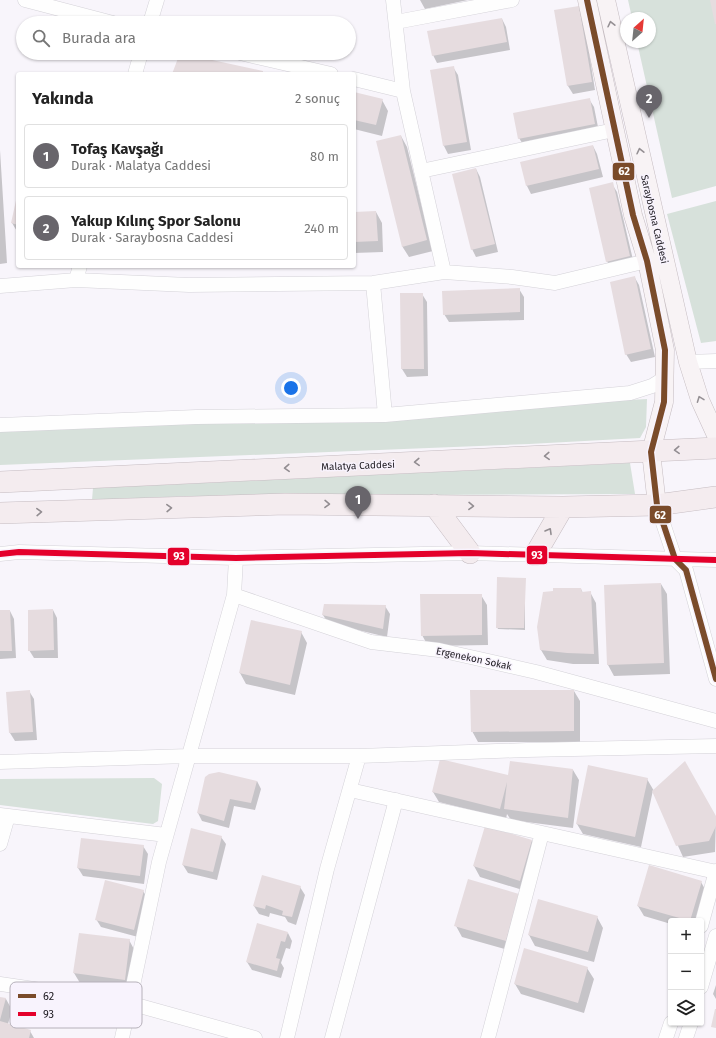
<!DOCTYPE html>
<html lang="tr">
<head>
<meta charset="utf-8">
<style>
	:root { --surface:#fff; --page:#f6f6f6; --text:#222; --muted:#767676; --line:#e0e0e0; --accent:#68656b }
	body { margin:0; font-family:"Fira Sans",sans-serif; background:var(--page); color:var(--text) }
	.controls { position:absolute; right:12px; bottom:12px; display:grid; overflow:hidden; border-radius:4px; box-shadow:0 1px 3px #0004 }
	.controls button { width:36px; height:36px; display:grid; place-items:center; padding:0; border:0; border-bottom:1px solid var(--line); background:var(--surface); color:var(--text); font:20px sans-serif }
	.compass { position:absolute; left:620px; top:12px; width:36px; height:36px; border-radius:50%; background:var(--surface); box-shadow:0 1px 3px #0004; rotate:27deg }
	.you { position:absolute; left:291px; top:388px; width:14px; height:14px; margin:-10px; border:3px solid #fff; border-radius:50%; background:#1a73e8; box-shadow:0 0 0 6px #1a73e833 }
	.badge { display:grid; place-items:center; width:26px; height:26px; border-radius:50%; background:var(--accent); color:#fff; font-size:13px; font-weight:700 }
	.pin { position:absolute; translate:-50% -33px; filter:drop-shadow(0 1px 2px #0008) }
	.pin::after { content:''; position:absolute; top:21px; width:14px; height:12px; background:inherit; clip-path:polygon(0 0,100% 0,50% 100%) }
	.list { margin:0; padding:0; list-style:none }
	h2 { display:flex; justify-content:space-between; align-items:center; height:52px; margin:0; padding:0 16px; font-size:17px }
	h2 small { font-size:13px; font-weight:400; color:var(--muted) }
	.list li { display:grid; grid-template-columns:26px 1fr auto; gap:12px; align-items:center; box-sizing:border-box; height:64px; margin:0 8px 8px; padding:0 8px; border:1px solid var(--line); border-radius:4px }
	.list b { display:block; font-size:15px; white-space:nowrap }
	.list p { margin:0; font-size:13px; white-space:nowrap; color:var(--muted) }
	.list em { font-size:13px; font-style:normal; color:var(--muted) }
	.icon { flex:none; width:22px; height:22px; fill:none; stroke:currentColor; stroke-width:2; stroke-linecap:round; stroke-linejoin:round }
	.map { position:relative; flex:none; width:716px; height:1038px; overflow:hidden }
	.search { position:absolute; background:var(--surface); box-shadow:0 1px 3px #0004; left:16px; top:16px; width:340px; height:44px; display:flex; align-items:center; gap:10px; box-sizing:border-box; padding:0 14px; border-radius:22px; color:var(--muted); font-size:15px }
	.panel { position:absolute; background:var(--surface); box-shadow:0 1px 3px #0004; left:16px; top:72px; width:340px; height:196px; border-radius:4px }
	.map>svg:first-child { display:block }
	.green { fill:#d7e1db }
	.shadow { fill:#0003 }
	.building { fill:#e6dcdf }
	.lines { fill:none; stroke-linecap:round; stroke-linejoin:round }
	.minor-casing { stroke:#d4d2d8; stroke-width:15 }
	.major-casing { stroke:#c5bcc1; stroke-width:19 }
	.highway-casing { stroke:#c5bcc1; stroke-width:22 }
	.minor { stroke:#fefefe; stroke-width:14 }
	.major { stroke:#f8f3f5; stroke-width:18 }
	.highway { stroke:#f4ecef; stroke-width:21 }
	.bus-1-casing { stroke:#f8f3fd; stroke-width:9 }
	.bus-2-casing { stroke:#f8f3fd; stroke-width:9 }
	.bus-1 { stroke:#7a4b2a; stroke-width:6 }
	.bus-2 { stroke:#e4002b; stroke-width:6 }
	.oneway { stroke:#959094 }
	.oneway2 { stroke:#928d91 }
	.labels { text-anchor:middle; stroke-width:3; stroke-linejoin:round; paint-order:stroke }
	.street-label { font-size:10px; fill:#1b181e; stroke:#f8f3fd }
	.key { fill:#f8f3fd; stroke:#b6b1ba; stroke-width:1 }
	.key-label { font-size:11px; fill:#1b181e }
	.line-badge { stroke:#f8f3fd; stroke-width:1.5 }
	.badge-label { font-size:11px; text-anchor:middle; font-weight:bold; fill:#fff }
</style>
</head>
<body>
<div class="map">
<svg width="716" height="1038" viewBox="0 0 716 1038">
	<rect width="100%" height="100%" fill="#f8f5fb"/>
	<path class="green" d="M628,0h88v186l-44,12 -35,-156h13v-24h-18z
		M716,201v140l-15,2 -34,-129z
		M647,399l-1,28 -6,11 -111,6 -529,21v-34l257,-10z
		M630,463l5,31 -444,2 -99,4 1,-12z
		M154,778l8,6 -4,37 -5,3 -153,-19v-26z"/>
	<path class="shadow" d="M420,0h48l-43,9z
		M578,7l5,8 12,75 -22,4 -5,-8 -12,-75z
		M502,19l4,8 4,23 -73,13 -4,-8z
		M453,67l5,8 13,75 -23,4 -4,-8 -13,-75z
		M354,93l28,7 6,11 -6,25 -28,-7z
		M589,99l5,8 5,25 -75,14 -5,-8z
		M401,136l6,11 26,104 -24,6 -7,-11z
		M593,146l4,8 6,23 -72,17 -4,-8 -6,-23z
		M0,150l7,113 -7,1z
		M476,169l4,8 18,75 -22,5 -4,-8z
		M612,184l5,8 17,72 -23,5 -4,-8z
		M18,198v35l-6,-10z
		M376,212l6,11 1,29 -29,1v-40z
		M121,266h77l-1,2z
		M635,278l4,7 16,72 -24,5 -5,-8z
		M519,289l5,8v23l-75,2 -5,-8z
		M422,294l5,8 1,74 -21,1 -5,-8z
		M525,579v51l-27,-1 -1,-2z
		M661,584l6,10 3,80 -56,2 -6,-11z
		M581,589l2,4 7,-1 6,11 3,61h-26l-26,-4 -6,-10z
		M481,595l6,10 1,40 -60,1 -6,-11z
		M385,606l5,8 -3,23 -59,-14 -5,-8z
		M53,610l4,8 1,40h-24l-5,-8z
		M0,611h10l4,8 2,39 -16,1z
		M301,632l6,11 -12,52 -49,-11 -6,-11z
		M29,691l5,8 3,41 -22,1 -5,-8 -2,-40z
		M574,691l6,10v41h-102l-6,-11z
		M573,770l6,10 -6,48 -62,-8 -4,-6 -1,5 -67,-17 -6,-10 76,-15z
		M647,779l7,12 62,26 -1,35 -32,5 -30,-67 -12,57 -58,-13 -6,-10z
		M257,781l4,8 -6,21 -21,-4 -5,22 -27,-7 -4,-8z
		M221,837l5,7 -9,36 -29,-7 -5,-8z
		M82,839l61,7 5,8 -4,30 -61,-8 -5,-8z
		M532,841l6,11 -12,39 -46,-14 -6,-11z
		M701,882l6,11 -8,28h-28v3l-27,-8 -6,-10z
		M300,887l5,8 -9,30 -8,-3 -3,-5 -15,-4 -1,4 -10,-3 -5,-8z
		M143,891l5,8 -10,38 -37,-10 -5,-8z
		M519,895l-7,56 -50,-14 -6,-11z
		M539,900l58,17 6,11 -9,34 -59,-16 -6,-11z
		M288,933l4,8 -2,8 -4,-1 -5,15 3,5 -3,10 -29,-8 -5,-8z
		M129,940l6,11 -5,39 -50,-7 -6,-10z
		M587,968l7,11 -10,34 -63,-19 -6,-10z
		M716,985v14l-3,-5z
		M0,998l6,1 6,11 -4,14 22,7 4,7h-34z"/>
	<path class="building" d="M710,0h6v24h-1z
		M579,6l13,76 -25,4 -13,-76z
		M502,18l5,24 -75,14 -5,-25z
		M180,53l83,18v3h-91z
		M454,66l13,76 -24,4 -13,-76z
		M354,92l29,7 -7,26 -22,-5z
		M590,98l5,26 -77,15 -5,-26z
		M401,135l26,105 -25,7 -26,-106z
		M593,145l6,24 -73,17 -6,-24z
		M476,168l19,76 -24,6 -19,-76z
		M613,182l17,74 -24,6 -17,-74z
		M17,196h1v29l-7,-2z
		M376,211l2,30 -24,1v-30z
		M635,276l16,73 -26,6 -15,-73z
		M520,288v24l-77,3 -1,-24z
		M400,293h23l1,76h-23z
		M497,577l29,1 -2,50h-28z
		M661,583l3,80 -57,2 -3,-80z
		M553,588h28l1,4 9,-1 3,63 -27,-1 -27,-3 -3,-23 6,-35 10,-1z
		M420,594h62v41l-61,1z
		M324,604l62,1 -3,24 -61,-14z
		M53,609l1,41 -26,1v-41z
		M0,610h10l2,41h-12z
		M251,620l51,11 -12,54 -51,-12z
		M30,690l3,42 -24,1 -3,-41z
		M470,690h104v41l-103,1z
		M440,759l68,16 2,-14 63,8 -5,49 -64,-9 3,-27 -7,27 -68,-17z
		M685,761l31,55v10l-7,15 -33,5 -24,-55z
		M588,765l60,13 -13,59 -59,-13z
		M219,772l38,9 -6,22 -21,-4 -6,22 -27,-8 8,-36 4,-3z
		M485,826l47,14 -12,41 -47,-15z
		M191,828l31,8 -9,36 -31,-7z
		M81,838l63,7 -4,31 -63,-8z
		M649,865l53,16 -12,40 -53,-15z
		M262,875l39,11 -9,31 -10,-2 1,-4 -17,-6 -1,4 -12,-3z
		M468,879l51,15 -13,47 -52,-15z
		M105,880l39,10 -10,40 -39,-10z
		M538,899l60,17 -10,36 -60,-17z
		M257,923l31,9 -3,10 -4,-1 -5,17 4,1 -3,12 -31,-9z
		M79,933l51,6 -5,41 -52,-7z
		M524,948l64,19 -10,36 -64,-19z
		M0,997l6,1 -6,22z
		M715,1009h1v19l-5,-1z
		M0,1021l31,9 -2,8h-29z"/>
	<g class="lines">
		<defs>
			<path id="minor" d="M25,0l88,23
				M393,0l10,91 41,181
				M396,22l116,-22
				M150,23l7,-23
				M240,53l91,21
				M135,74l6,-21
				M354,79l49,12
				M421,171l193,-41
				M76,280l4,-14
				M373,283l12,132
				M0,286l76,-6 113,5 184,-2 71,-11 68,5 43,6 92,-22
				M688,362l28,-1
				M0,425l196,-8 189,-2 245,-22 22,-7 13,-8
				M657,505l18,54 11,11 30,109
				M0,554l19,-2 217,6 234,-5 246,7
				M234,595l137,47 68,8 36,8 61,14 180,49
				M0,762l188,-6h171l168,-6 189,-4
				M350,790l366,82
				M0,815l166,20
				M0,844l8,-28
				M701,926l15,-55
				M0,984l129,19 126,35
				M701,987l15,-51
				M122,1038l37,-176 75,-267 2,-37
				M287,1038l40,-169 32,-113
				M332,1038l64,-238
				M488,1038l54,-205
				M666,1038l5,-15
				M686,1038l5,-15"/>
			<path id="major" d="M587,0l46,215 14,46 18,89 -1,52 -13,50 6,53
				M606,0l82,362 12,38 16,35"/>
			<path id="highway" d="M0,482l716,-34
				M434,505l36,48
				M0,513l285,-9 278,3 94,-2 59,-8
				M535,555l28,-48"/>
		</defs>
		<use href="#minor" class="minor-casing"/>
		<use href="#major" class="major-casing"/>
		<use href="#highway" class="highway-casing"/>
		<use href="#minor" class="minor"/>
		<use href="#major" class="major"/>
		<use href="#highway" class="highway"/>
		<defs>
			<path id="bus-1" d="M587,0l46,215 14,46 18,89 -1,52 -13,50 6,53 18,54 11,11 30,109"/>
			<path id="bus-2" d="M0,554l19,-2 217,6 234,-5 246,7"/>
		</defs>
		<use href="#bus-1" class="bus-1-casing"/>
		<use href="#bus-2" class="bus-2-casing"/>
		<use href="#bus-1" class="bus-1"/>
		<use href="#bus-2" class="bus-2"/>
	</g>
	<defs><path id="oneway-chevron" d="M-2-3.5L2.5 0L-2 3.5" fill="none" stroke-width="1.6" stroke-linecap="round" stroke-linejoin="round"/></defs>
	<g class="oneway">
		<use href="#oneway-chevron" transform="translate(611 24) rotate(-103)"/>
		<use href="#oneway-chevron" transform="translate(640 151) rotate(-103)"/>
		<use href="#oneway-chevron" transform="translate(700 399) rotate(-111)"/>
	</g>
	<g class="oneway2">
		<use href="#oneway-chevron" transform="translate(677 450) rotate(177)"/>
		<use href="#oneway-chevron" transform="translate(547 456) rotate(177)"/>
		<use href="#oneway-chevron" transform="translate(417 462) rotate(177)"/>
		<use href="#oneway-chevron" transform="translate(287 468) rotate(177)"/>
		<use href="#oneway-chevron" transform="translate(327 504) rotate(1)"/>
		<use href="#oneway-chevron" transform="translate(471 506) rotate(1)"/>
		<use href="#oneway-chevron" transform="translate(169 508) rotate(-2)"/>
		<use href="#oneway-chevron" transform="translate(39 512) rotate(-2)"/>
		<use href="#oneway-chevron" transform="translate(549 531) rotate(-60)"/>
	</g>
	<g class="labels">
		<g class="street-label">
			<text transform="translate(655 219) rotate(77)" y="4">Saraybosna Caddesi</text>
			<text transform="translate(358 465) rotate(-2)" y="4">Malatya Caddesi</text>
			<text transform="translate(474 658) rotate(12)" y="4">Ergenekon Sokak</text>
		</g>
	</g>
	<rect x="10" y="982" width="132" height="46" rx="6" class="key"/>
	<rect x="18" y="994" width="18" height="4" fill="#7a4b2a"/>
	<rect x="18" y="1012" width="18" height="4" fill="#e4002b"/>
	<g class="key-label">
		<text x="43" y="1000">62</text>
		<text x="43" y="1018">93</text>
	</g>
	<g class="line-badge">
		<rect x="612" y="162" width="23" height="19" rx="4" fill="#7a4b2a"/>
		<rect x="649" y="505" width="23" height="19" rx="4" fill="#7a4b2a"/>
		<rect x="526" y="545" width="22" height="20" rx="4" fill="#e4002b"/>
		<rect x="167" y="547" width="23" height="19" rx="4" fill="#e4002b"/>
	</g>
	<g class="badge-label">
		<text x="624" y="175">62</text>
		<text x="660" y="519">62</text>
		<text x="537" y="559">93</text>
		<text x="179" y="560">93</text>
	</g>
</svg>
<div class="controls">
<button>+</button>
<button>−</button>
<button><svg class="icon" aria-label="layers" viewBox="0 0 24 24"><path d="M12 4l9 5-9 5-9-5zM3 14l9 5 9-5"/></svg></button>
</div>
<svg class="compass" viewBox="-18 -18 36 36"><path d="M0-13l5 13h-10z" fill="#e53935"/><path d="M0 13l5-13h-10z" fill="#767676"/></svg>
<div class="you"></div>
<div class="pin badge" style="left:358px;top:519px">1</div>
<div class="pin badge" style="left:649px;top:118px">2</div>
<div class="search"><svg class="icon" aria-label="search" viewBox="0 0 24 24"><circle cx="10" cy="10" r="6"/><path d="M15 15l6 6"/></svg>Burada ara</div>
<section class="panel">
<h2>Yakında<small>2 sonuç</small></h2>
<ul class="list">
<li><span class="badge">1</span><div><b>Tofaş Kavşağı</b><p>Durak · Malatya Caddesi</p></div><em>80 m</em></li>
<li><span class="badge">2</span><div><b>Yakup Kılınç Spor Salonu</b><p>Durak · Saraybosna Caddesi</p></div><em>240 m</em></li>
</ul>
</section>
</div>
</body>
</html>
